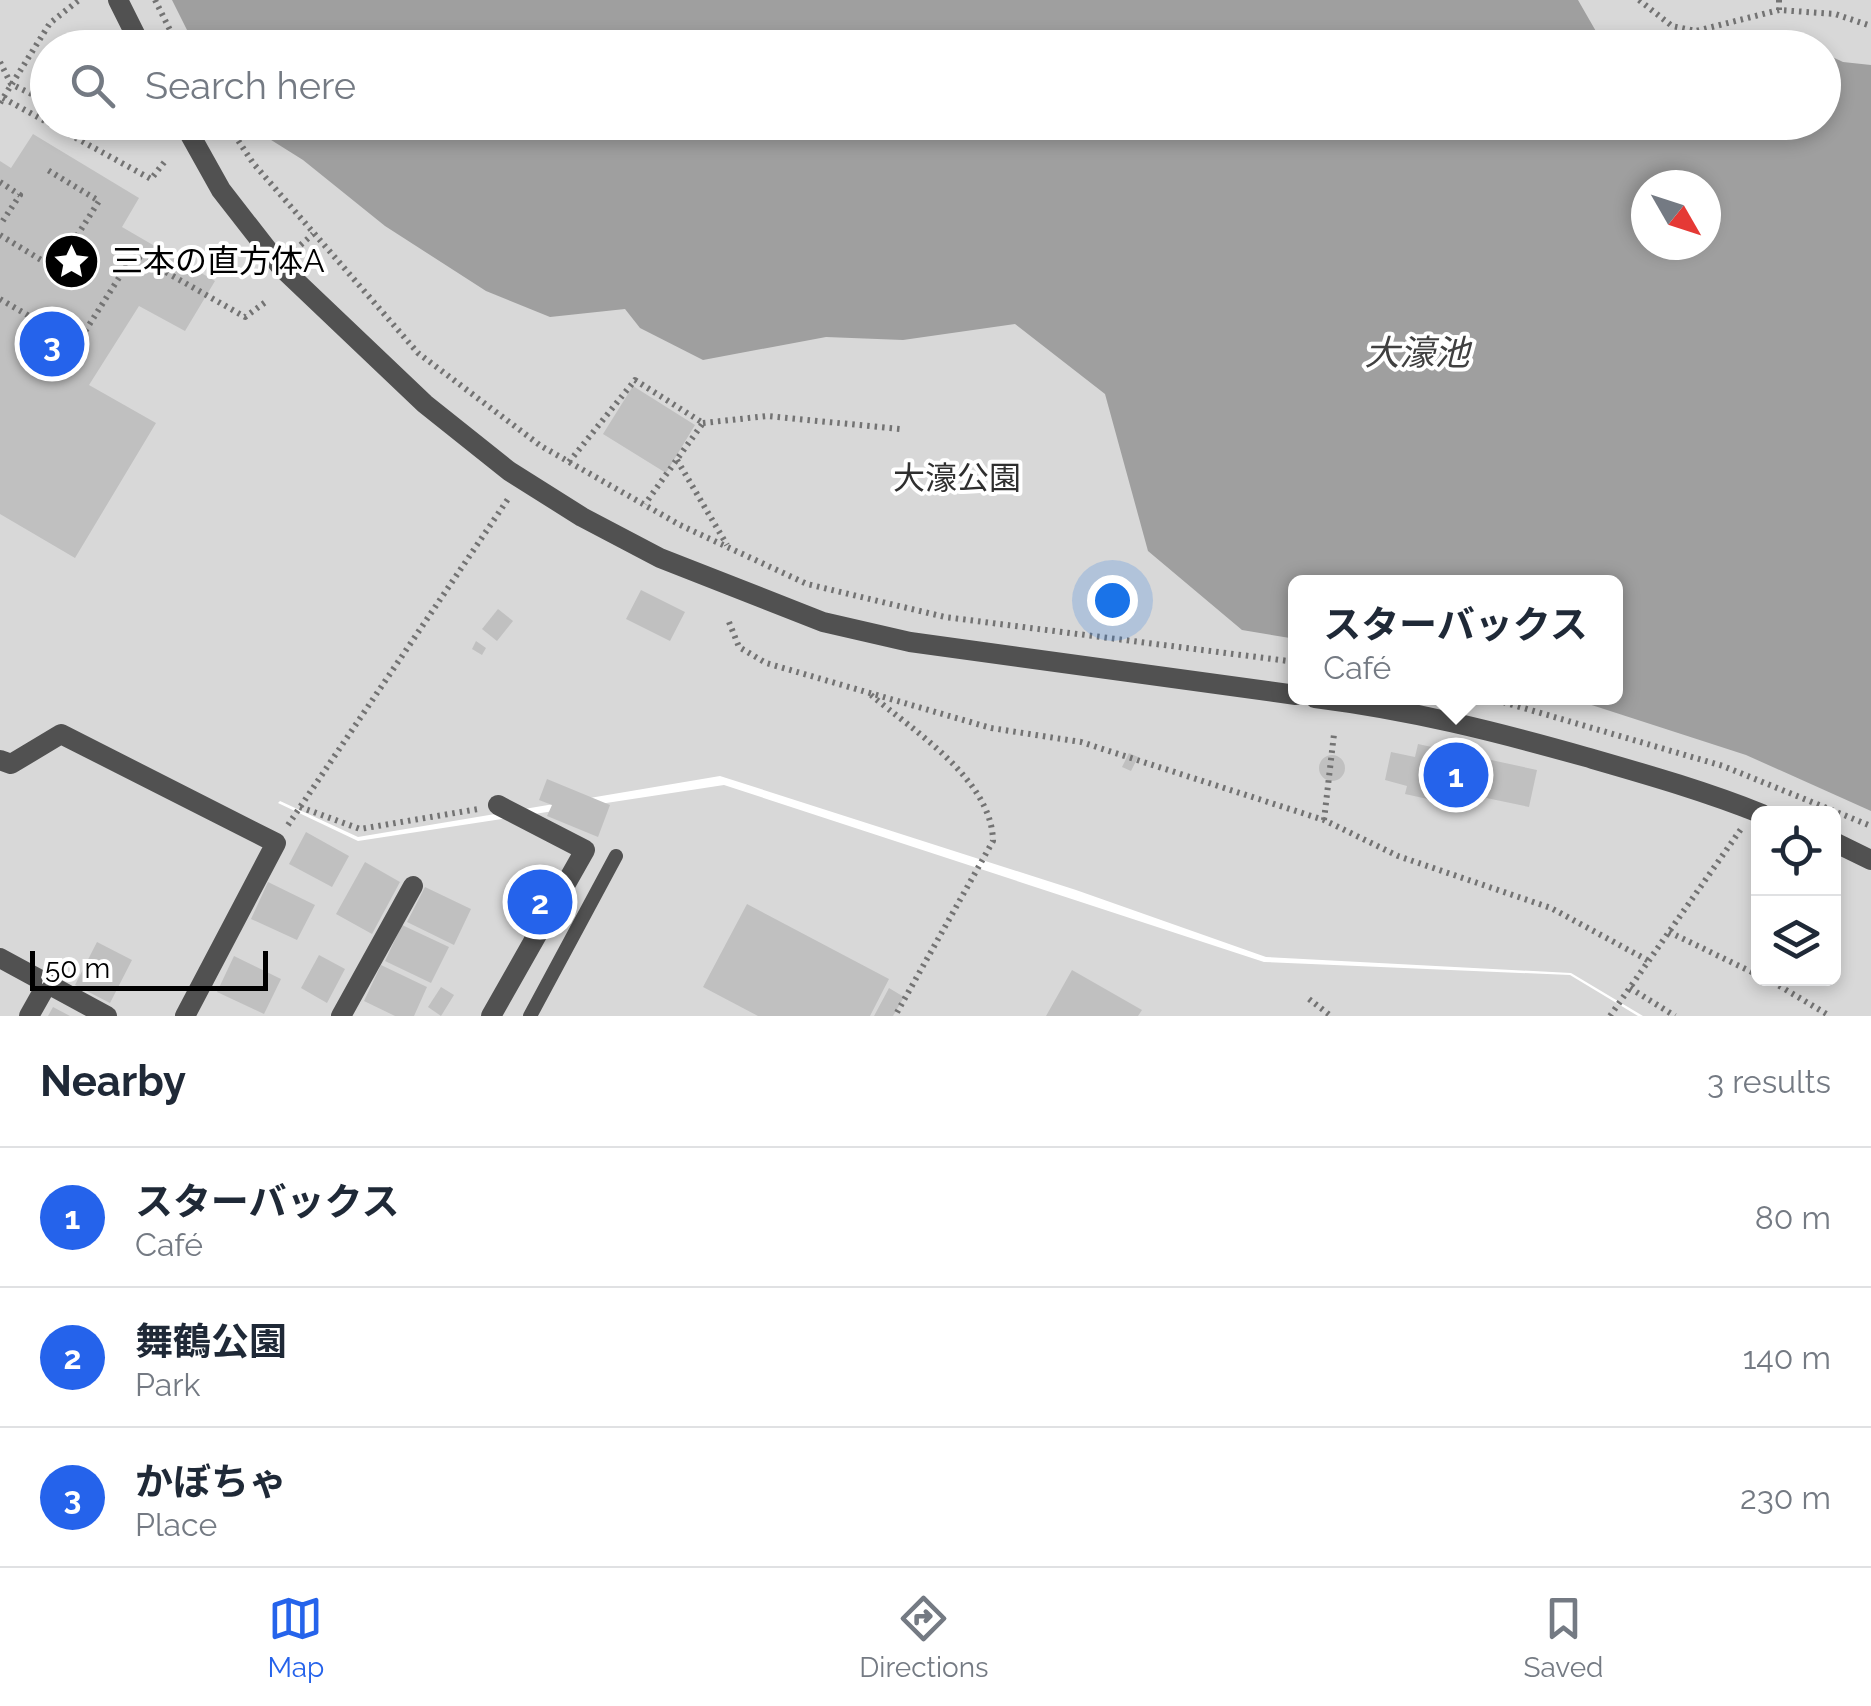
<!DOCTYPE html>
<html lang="en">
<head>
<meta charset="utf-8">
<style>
	:root { --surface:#fff; --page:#f6f6f7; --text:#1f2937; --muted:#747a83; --line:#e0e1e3; --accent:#2563eb }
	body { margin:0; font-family:Raleway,"Noto Sans JP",sans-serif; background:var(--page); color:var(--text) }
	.controls { position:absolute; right:30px; bottom:30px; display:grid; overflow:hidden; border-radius:15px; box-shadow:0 5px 15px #0003 }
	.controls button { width:90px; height:90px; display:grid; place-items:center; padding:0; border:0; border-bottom:2px solid var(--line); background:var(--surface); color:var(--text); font:50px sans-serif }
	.compass { position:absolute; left:1631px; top:170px; width:90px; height:90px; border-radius:50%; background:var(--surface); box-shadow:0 5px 15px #0003; rotate:129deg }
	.scale { position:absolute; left:30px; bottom:25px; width:238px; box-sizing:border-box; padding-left:10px; border:5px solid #000; border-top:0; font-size:28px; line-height:35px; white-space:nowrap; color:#000; -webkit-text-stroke:8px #fff; paint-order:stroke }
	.you { position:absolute; left:1112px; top:600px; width:35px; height:35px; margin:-25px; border:8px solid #fff; border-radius:50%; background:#1a73e8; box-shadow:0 0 0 15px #1a73e833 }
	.badge { display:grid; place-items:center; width:65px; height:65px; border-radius:50%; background:var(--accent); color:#fff; font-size:32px; font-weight:700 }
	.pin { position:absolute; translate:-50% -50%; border:5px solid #fff; box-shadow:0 2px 10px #0006 }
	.popup { position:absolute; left:1288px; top:575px; width:335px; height:130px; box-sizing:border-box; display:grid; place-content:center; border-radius:15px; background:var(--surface); filter:drop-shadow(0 2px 8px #0005); font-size:32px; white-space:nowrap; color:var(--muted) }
	.popup b { font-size:38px; color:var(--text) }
	.popup::after { content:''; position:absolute; left:50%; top:100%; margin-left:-20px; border:20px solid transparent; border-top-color:var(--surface) }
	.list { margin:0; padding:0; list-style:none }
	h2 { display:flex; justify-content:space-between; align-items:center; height:130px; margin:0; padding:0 40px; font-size:42px }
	h2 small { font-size:32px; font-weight:400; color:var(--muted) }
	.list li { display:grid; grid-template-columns:65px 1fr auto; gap:30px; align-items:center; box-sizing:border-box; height:140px; padding:0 40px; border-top:2px solid var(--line) }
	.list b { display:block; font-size:38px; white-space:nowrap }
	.list p { margin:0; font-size:32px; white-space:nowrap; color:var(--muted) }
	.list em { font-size:32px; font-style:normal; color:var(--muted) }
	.icon { flex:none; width:55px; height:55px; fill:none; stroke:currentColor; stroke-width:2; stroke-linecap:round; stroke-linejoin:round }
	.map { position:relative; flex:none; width:1871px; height:1016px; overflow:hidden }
	.search { position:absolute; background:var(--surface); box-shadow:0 5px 15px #0003; left:30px; right:30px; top:30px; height:110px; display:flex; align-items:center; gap:25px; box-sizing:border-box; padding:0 35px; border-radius:55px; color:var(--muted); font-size:38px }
	.sheet { height:550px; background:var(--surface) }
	nav { display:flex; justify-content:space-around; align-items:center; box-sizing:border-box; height:140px; border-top:2px solid var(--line); background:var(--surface); font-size:28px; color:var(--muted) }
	nav a { display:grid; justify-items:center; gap:5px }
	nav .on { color:var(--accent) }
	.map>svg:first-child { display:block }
	.green { fill:#d8d8d8; fill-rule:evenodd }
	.water { fill:#9f9f9f; fill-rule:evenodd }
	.building { fill:#c0c0c0 }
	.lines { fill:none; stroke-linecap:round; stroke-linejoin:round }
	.path { stroke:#737373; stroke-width:6; stroke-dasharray:2.5 5; stroke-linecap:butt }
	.service { stroke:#515151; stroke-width:14 }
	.pedestrian { stroke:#515151; stroke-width:20 }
	.minor { stroke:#515151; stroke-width:20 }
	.labels { text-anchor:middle; stroke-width:8; stroke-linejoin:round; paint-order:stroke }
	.poi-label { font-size:32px; fill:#000; stroke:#fff; text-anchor:start }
	.park-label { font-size:32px; fill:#2f2f2f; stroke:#fff }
	.water-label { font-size:35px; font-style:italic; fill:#404040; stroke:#fff }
</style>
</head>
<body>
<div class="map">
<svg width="1871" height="1016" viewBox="0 0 1871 1016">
	<rect width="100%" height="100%" fill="#fff"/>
	<path class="green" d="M0,0h1871v1016h-228l-72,-43 -305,-16 -190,-67 -356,-114 -362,61 -78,-36 -2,2 80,38 366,-56 540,177 306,13 68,41h-1638zM48,48h1776v74h-1776zM1646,185h60v60h-60zM1296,582h320v116h-320zM1758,814h76v164h-76z"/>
	<path class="water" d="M172,0h1406l27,47 -1409,1z
		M1824,53l19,9 28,3v746l-125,-56 -176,-57h46v-116h-320v57l-54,-9 -94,-79 -43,-157 -90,-70 -112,16 -77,-3 -123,23 -63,-32 -15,-19 -75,8 -64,-26 -101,-65 -82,-66 -59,-37 1580,-1zM1646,185h60v60h-60z"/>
	<path class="building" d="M33,134l106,64 -17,29 93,54 -30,50 -46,-25 -50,79 67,38 -81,135 -75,-44v-353l11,7z
		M633,386l62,39 -29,48 -63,-39z
		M641,590l44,22 -15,29 -44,-22z
		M498,609l15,12 -16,20 -15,-12z
		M476,641l10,7 -4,7 -10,-6z
		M1418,744l119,26 -8,37 -57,-12 -3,13 -64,-14 2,-8 -22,-6 6,-28 24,5z
		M1129,753l9,4 -7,14 -9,-4z
		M1319 768a13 13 0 1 1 26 0a13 13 0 1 1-26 0Z
		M547,779l63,26 -12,32 -51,-21 5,-11 -13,-5z
		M306,832l43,24 -17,31 -43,-23z
		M365,862l35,20 -28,52 -36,-20z
		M268,882l47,23 -18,35 -46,-21z
		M425,887l46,22 -17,36 -47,-23z
		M747,904l142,75 -19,37h-112l-55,-29z
		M402,925l47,22 -18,36 -46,-22z
		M97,942l35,18 -22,43 -35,-18z
		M319,955l26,14 -18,34 -26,-15z
		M234,956l47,23 -17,35 -47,-22z
		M381,965l46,22 -13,29h-19l-31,-15z
		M1072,970l70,40 -4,6h-92z
		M441,987l13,8 -13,21 -13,-9z
		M889,988l15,9 -11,19h-19z
		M53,1007l17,9h-22z"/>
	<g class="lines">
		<path class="path" d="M155,0l24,48
			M1639,0l33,26 24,5 83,-21
			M1779,0v10l56,4 36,12
			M0,62l11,22 37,18
			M3,98l148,81 15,-19
			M0,103l50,-80 29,-23
			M226,122l27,41 165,190 123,93 139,79 127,59 138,33 351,45
			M0,182l20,13 -20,30
			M0,235l56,34 43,-68 -53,-32
			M295,250l18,-16
			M0,299l77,45 57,-90 111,63 22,-16
			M703,423l64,-7 133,13
			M677,460l50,85
			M569,462l66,-82 68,43 -58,81
			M729,622l10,25 27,16 225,65 90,14 243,78 74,36 153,52 98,53
			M871,695c43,36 121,85 122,146l-98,175
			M1489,698l234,68 148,60
			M300,807l60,22 118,-20
			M1324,820l10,-86
			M288,825l222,-329
			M1669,932l89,43
			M1766,978l64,38
			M1630,988l45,28
			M1309,999l22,17
			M1610,1016l131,-187"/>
		<path class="service" d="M530,1016l86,-160"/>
		<path class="pedestrian" d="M118,0l24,48
			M183,122l38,68 60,77 144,137 84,67 73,46 78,41 163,64 87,20 386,53
			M1315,698c95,12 179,33 271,59 59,17 119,34 176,57
			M1834,842l37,18"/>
		<path class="minor" d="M0,760l11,4 50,-30 215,109 -91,173
			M0,958l107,58
			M29,1016l18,-32
			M341,1016l72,-130
			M491,1016l94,-166 -87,-45"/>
	</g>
	<defs>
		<symbol id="sight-disc" viewBox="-11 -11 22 22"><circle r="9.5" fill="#000" stroke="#fff"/><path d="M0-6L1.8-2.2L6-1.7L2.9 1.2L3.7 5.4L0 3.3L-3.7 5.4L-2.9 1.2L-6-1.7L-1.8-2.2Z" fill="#fff"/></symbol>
	</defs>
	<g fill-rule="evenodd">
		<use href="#sight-disc" x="40" y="230" width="63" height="63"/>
	</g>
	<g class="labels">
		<g class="poi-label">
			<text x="111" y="272">三本の直方体A</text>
		</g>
		<g class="park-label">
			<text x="957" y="489">大濠公園</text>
		</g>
		<g class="water-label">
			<text x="1417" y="365">大濠池</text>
		</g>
	</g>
</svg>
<div class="controls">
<button><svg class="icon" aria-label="locate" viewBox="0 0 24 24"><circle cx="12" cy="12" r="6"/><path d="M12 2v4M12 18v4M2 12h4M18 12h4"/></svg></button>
<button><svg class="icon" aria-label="layers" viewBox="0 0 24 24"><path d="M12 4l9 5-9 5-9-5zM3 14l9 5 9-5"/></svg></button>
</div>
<svg class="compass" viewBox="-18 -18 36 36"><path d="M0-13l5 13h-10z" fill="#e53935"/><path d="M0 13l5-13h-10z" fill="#747a83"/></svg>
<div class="scale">50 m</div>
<div class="you"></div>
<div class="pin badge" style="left:1456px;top:775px">1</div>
<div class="popup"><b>スターバックス</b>Café</div>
<div class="pin badge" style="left:540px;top:902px">2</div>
<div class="pin badge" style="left:52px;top:344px">3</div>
<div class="search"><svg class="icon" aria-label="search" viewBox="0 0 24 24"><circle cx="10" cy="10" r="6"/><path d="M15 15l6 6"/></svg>Search here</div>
</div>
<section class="sheet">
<h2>Nearby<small>3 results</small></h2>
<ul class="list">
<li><span class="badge">1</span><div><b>スターバックス</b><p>Café</p></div><em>80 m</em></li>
<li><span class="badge">2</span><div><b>舞鶴公園</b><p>Park</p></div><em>140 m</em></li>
<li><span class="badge">3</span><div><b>かぼちゃ</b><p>Place</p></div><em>230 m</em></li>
</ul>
</section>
<nav>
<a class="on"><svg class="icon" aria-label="map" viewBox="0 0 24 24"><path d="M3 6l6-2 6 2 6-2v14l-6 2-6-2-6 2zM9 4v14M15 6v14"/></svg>Map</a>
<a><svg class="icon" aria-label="directions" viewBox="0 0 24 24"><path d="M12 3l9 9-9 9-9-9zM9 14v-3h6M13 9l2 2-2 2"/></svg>Directions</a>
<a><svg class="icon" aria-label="saved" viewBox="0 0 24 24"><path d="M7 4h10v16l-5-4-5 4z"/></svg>Saved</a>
</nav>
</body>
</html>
